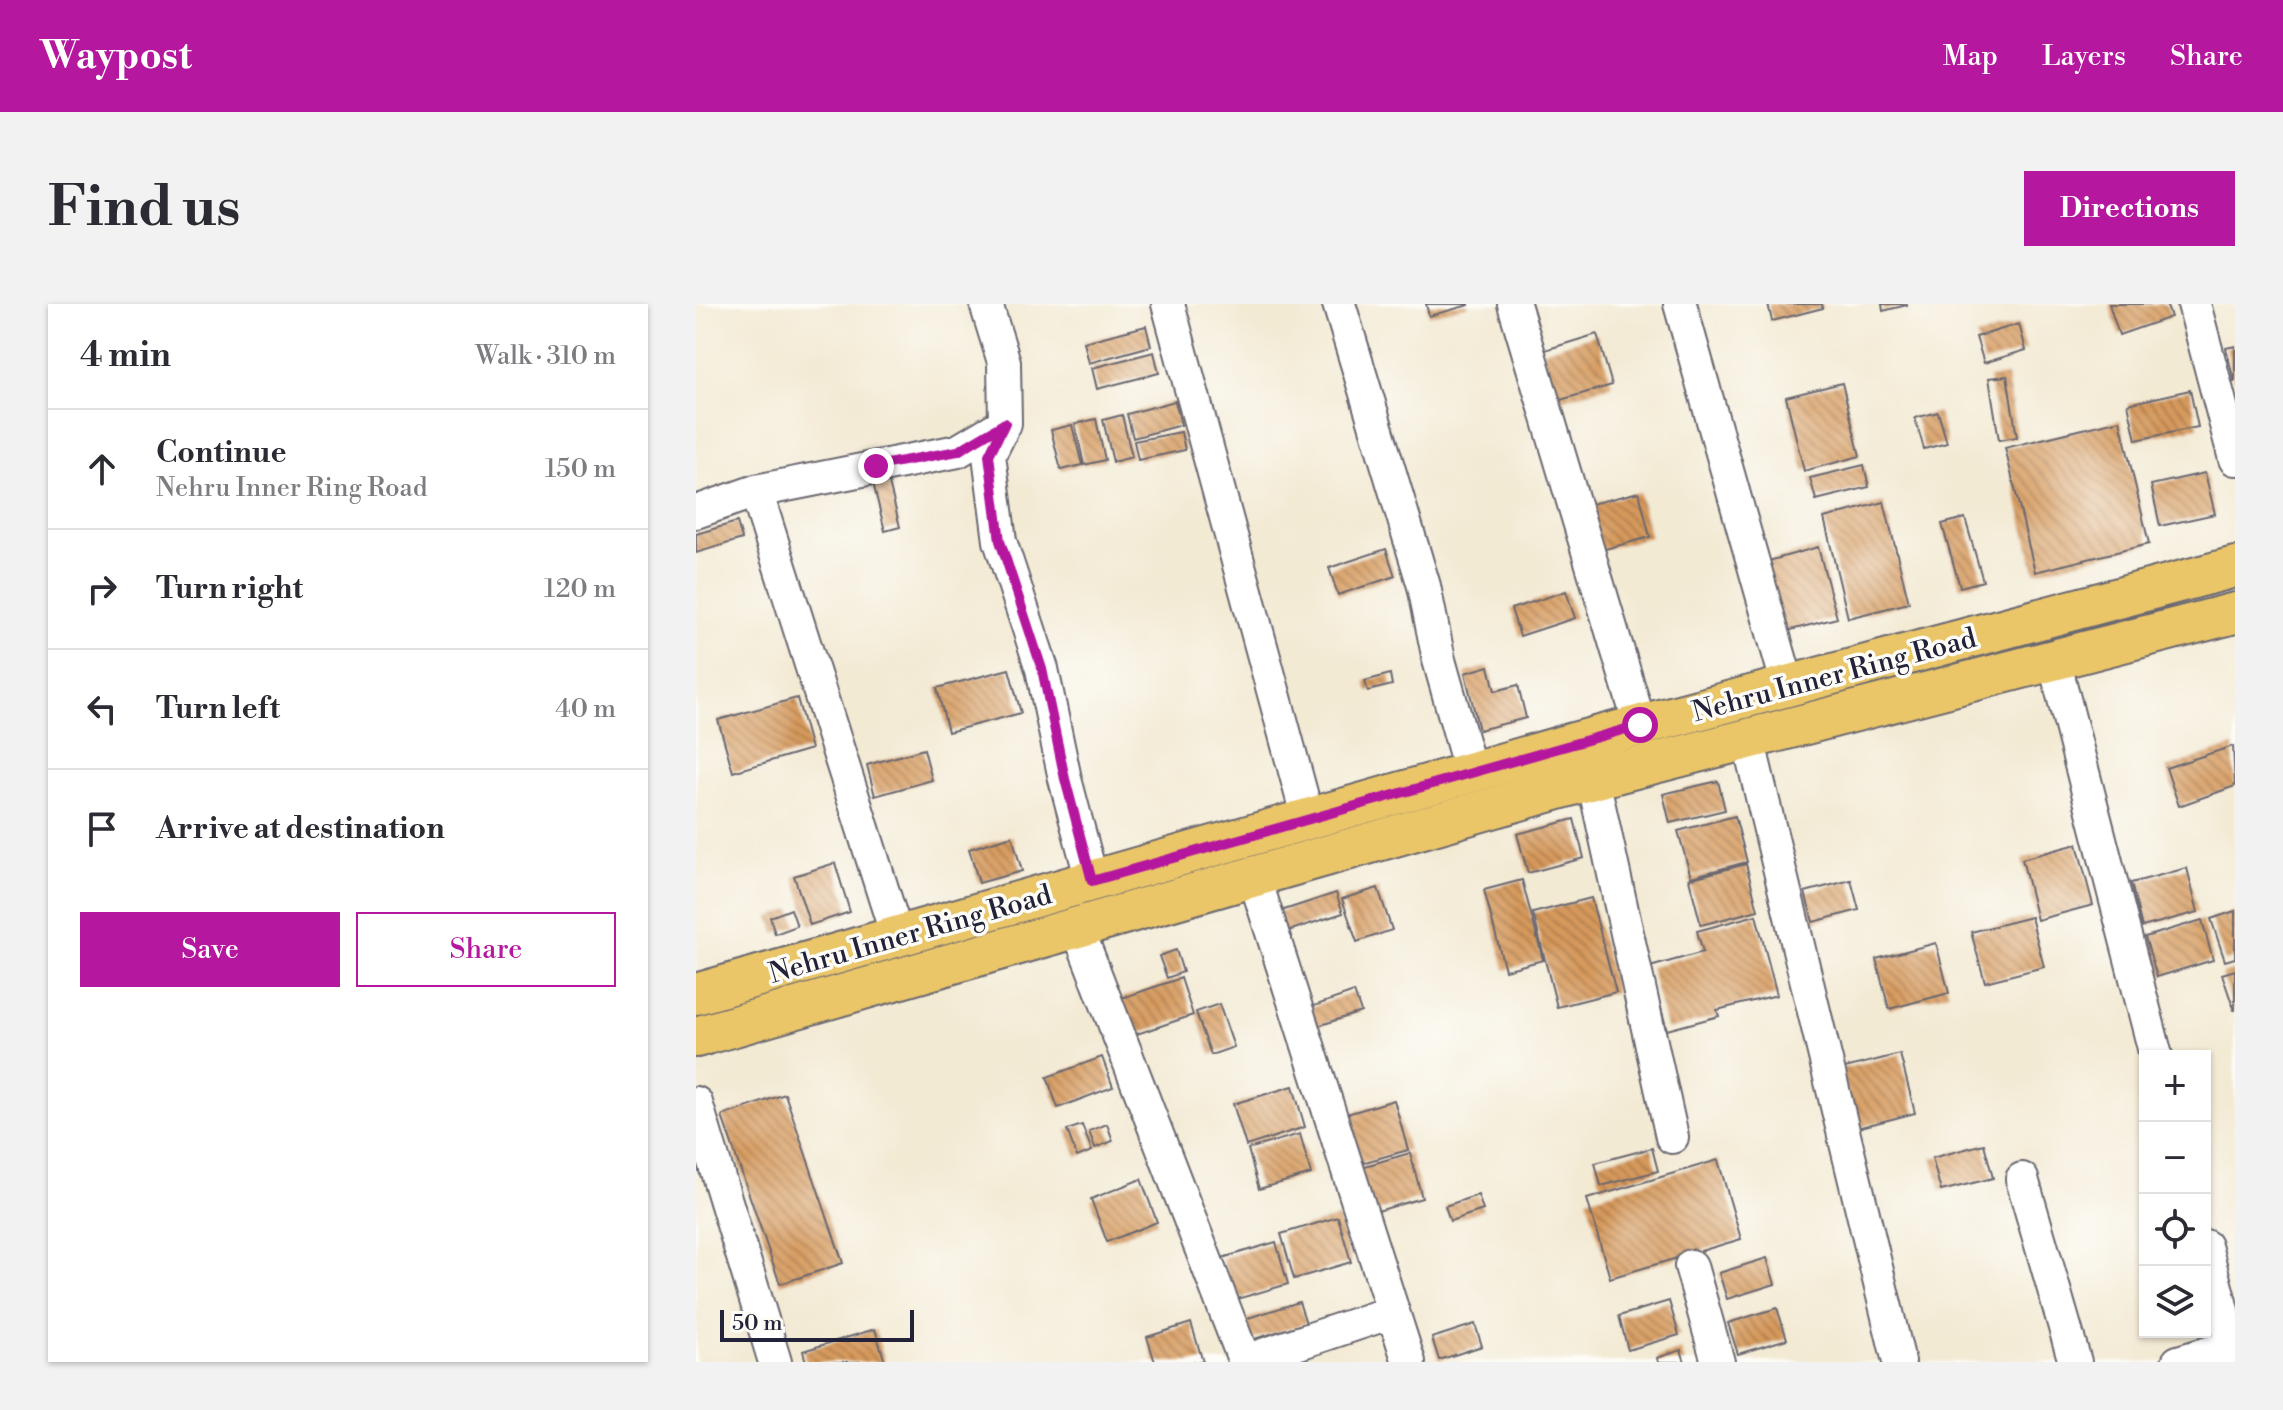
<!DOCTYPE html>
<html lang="en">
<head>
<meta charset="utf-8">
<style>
	:root { --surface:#fff; --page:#f2f2f3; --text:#2b2b33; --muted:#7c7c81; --line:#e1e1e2; --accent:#b5179e }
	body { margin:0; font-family:"Libre Bodoni",serif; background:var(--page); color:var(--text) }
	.controls { position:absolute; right:24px; bottom:24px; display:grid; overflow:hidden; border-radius:0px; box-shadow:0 2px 6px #0004 }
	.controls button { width:72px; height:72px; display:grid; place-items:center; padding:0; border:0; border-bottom:2px solid var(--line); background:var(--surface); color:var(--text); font:40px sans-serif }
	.scale { position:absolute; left:24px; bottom:20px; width:194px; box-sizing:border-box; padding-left:8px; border:4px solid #22223b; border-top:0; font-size:22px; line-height:28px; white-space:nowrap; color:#22223b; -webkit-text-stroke:6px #fdfcf7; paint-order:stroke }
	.stop { position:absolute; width:24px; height:24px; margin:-18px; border:6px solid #b5179e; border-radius:50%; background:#fff }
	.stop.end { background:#b5179e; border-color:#fff; box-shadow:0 2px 8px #0008 }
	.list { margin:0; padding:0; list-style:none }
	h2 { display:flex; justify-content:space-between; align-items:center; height:104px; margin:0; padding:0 32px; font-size:34px }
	h2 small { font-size:26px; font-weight:400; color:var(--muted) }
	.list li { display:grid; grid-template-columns:52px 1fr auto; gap:24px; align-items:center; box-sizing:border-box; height:120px; padding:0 32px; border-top:2px solid var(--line) }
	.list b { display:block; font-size:30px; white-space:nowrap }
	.list p { margin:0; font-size:26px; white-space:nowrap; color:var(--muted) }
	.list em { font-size:26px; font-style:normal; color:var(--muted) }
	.actions { display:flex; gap:16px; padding:24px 32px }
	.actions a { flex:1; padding:18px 0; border:2px solid var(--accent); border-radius:0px; text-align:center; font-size:28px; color:var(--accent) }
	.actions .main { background:var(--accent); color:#fff }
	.icon { flex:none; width:44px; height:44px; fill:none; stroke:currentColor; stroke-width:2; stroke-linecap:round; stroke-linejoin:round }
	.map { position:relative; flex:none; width:1539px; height:1058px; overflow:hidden; border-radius:0px }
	header { display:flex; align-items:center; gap:48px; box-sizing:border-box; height:112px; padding:0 40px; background:var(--accent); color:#fff }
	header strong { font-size:38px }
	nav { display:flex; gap:44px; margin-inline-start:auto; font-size:28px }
	.intro { display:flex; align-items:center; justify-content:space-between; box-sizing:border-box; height:192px; padding:0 48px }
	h1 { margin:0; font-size:56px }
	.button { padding:20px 36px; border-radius:0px; background:var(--accent); color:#fff; font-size:28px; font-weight:700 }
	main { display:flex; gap:48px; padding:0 48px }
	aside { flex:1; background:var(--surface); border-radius:0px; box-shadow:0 2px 6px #0004 }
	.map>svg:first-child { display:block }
	.building { fill:url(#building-back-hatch) }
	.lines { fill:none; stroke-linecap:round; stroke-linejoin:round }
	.minor-casing { stroke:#6b6871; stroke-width:36 }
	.major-casing { stroke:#6b6871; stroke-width:44 }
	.minor { stroke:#fff; stroke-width:32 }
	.major { stroke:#ebc669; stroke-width:40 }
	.route { stroke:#b5179e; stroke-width:10 }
	.labels { text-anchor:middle; stroke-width:7; stroke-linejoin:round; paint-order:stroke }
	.street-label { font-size:28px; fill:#22223b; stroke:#fdfcf7 }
</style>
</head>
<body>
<header>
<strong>Waypost</strong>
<nav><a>Map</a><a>Layers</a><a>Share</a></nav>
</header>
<div class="intro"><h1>Find us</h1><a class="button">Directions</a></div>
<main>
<aside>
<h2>4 min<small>Walk · 310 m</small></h2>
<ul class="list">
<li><svg class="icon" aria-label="ahead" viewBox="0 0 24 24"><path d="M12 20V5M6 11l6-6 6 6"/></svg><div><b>Continue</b><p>Nehru Inner Ring Road</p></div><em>150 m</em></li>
<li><svg class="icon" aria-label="right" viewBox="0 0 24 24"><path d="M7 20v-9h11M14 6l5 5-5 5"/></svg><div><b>Turn right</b></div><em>120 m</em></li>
<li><svg class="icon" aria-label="left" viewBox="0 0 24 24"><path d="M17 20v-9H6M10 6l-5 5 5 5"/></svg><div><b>Turn left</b></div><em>40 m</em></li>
<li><svg class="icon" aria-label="arrive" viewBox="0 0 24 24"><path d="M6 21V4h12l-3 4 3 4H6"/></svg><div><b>Arrive at destination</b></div></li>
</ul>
<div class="actions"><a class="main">Save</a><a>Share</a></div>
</aside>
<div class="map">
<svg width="1539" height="1058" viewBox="0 0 1539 1058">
	<defs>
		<pattern id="building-back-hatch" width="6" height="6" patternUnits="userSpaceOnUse" patternTransform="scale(2)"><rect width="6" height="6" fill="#d6995b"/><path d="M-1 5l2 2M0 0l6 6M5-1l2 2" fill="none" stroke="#ad7c4c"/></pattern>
	</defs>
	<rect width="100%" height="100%" fill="#fdfcf7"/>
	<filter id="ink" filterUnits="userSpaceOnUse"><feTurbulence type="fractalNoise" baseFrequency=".0125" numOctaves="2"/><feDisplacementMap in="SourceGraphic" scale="16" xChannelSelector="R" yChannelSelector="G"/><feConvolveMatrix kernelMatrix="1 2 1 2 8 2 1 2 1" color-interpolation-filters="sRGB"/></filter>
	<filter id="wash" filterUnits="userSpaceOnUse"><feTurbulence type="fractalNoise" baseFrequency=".006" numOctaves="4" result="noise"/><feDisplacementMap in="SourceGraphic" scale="32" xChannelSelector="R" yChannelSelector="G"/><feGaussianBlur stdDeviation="1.8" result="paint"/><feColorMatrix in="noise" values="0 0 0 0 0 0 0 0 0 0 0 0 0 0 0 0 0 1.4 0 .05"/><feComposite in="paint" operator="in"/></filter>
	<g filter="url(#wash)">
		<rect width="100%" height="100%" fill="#f3ead4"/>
		<g id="blocks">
			<path class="building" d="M730,0h43v1l-40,11z
				M1072,0h54l1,4 -51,13z
				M1186,0h25v1l-24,6z
				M1413,0h57l5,13 -52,18z
				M1323,20l7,26 -42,13 -8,-26z
				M450,22l5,20 -62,17 -5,-21z
				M901,30l15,51 -55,16 -15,-50z
				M1539,42v35h-1l-8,-33z
				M458,48l5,21 -62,16 -5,-21z
				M1311,72l10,61 -18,3 -10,-62z
				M1146,79l18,73 -56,15 -18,-74z
				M1494,86l8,37 -62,13 -8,-36z
				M479,97l6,24 -48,13 -6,-24z
				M1242,108l9,31 -23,6 -9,-31z
				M426,111l10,42 -19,5 -10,-42z
				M400,115l9,41 -21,5 -9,-41z
				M1424,116l29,124 -114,28 -30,-124z
				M376,121l10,40 -21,5 -10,-40z
				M485,128l4,18 -47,10 -4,-19z
				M1168,161l5,22 -53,13 -6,-22z
				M1509,169l10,41 -55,12 -9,-41z
				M192,175l12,48 -15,4 -12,-48z
				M943,188l11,45 -56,15 -11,-46z
				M1188,198l25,101 -61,15 -24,-100z
				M1269,214l18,63 -23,6 -18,-63z
				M41,218l5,17 -46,14v-19z
				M1122,243l19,71 -54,14 -18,-70z
				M690,245l9,27 -57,19 -9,-27z
				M870,287l9,27 -55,18 -9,-27z
				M793,362l6,25 23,-6 8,33 -47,12 -14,-57z
				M313,365l12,44 -73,19 -11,-44z
				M694,370l2,11 -24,6 -3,-10z
				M101,394l14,51 -78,23 -15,-52z
				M1537,442l2,40 -56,20 -13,-38z
				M228,445l8,31 -57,16 -8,-31z
				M1022,477l7,29 -55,13 -7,-29z
				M1039,512l12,46 -56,15 -13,-46z
				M878,515l10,39 -56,15 -11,-39z
				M316,532l10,35 -43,12 -10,-34z
				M1381,540l16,61 -56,15 -15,-61z
				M139,559l15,49 -40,13 -16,-49z
				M1050,560l12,46 -57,15 -12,-46z
				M1491,564l11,44 -56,15 -11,-44z
				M826,576l21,80 -38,10 -21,-80z
				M1155,576l8,30 -46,12 -8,-30z
				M682,584l14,42 -35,12 -15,-43z
				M640,589l7,20 -64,21 -7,-20z
				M895,594l25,94 -59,15 -24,-94z
				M95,605l6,17 -22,8 -5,-17z
				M1539,607v47l-10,3 -14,-42z
				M1060,611l21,80 -60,15 2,6 -52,14 -17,-63 53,-15 -6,-21z
				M1335,613l13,50 -59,15 -14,-50z
				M1506,616l11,40 -56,17 -12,-40z
				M1240,639l13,50 -60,16 -13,-50z
				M480,646l7,22 -16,6 -8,-22z
				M1539,666v40h-1l-12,-36z
				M485,674l12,37 -59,20 -12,-37z
				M658,688l7,20 -46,15 -7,-19z
				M523,700l15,43 -23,8 -15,-43z
				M1204,750l15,59 -58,15 -16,-59z
				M406,753l11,30 -55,21 -11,-31z
				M597,782l12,41 -59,19 -13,-42z
				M89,790l58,169 -63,21 -58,-168z
				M698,796l14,50 -57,16 -14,-49z
				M411,820l6,17 -18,7 -6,-17z
				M386,821l10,26 -15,6 -10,-27z
				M604,830l11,40 -52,15 -11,-40z
				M1288,840l9,34 -52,13 -9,-33z
				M956,844l6,23 -57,15 -6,-23z
				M714,849l12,45 -58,17 -13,-45z
				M1022,856l23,79 -131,39 -23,-79z
				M445,875l16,43 -50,20 -16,-43z
				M782,891l5,15 -33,11 -5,-15z
				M642,913l13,45 -57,17 -13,-45z
				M580,938l12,42 -54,16 -12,-42z
				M1071,954l8,26 -48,15 -8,-26z
				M973,997l10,34 -51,15 -9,-34z
				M603,998l7,21 -55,17 -6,-21z
				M1081,1004l10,31 -49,15 -10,-31z
				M495,1019l12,39h-48l-8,-25z
				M779,1020l7,22 -43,14 -7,-22z
				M179,1025l10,33h-79l-3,-11z
				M985,1046l4,12h-27l-1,-4z"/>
		</g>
	</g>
	<g filter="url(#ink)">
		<use href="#blocks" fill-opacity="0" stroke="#6b6871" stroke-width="2"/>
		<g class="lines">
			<defs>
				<path id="minor" d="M472,0l140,515
					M643,0l85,282 15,74 32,113
					M818,0l126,421
					M984,0l108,382
					M1498,0l41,155
					M309,119l-16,32 11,86 42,128 23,110 27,102
					M60,187l141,445
					M0,208l60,-21 202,-40 47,-28 -1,-61 -18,-58
					M1358,356l102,396
					M1052,435l151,623
					M897,475l79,358
					M558,572l155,486
					M381,623l168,435
					M0,799l79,259
					M1326,875l53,183
					M1509,942l30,113
					M995,962l27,96
					M549,1057l147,-49
					M1482,1058l57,-17"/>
				<path id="major" d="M0,690l874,-250 665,-177
					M0,733l897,-258 642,-166"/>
			</defs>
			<use href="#minor" class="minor-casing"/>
			<use href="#major" class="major-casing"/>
			<use href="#minor" class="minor"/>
			<use href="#major" class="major"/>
		</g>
	</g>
	<g class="lines" filter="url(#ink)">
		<path class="route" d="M180,162l82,-15 47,-28 -16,32 11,86 42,128 23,110 27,102 548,-156"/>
	</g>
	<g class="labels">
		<g class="street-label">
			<text transform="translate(1138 370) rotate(-15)" y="10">Nehru Inner Ring Road</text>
			<text transform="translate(214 629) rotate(-16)" y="10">Nehru Inner Ring Road</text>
		</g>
	</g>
</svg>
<div class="controls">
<button>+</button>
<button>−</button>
<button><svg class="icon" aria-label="locate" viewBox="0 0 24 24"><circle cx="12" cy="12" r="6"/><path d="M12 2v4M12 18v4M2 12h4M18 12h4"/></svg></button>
<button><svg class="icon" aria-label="layers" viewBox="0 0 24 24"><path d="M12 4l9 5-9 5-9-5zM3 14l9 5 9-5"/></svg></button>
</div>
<div class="scale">50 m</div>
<div class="stop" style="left:944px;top:421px"></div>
<div class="stop end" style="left:180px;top:162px"></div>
</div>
</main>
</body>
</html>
